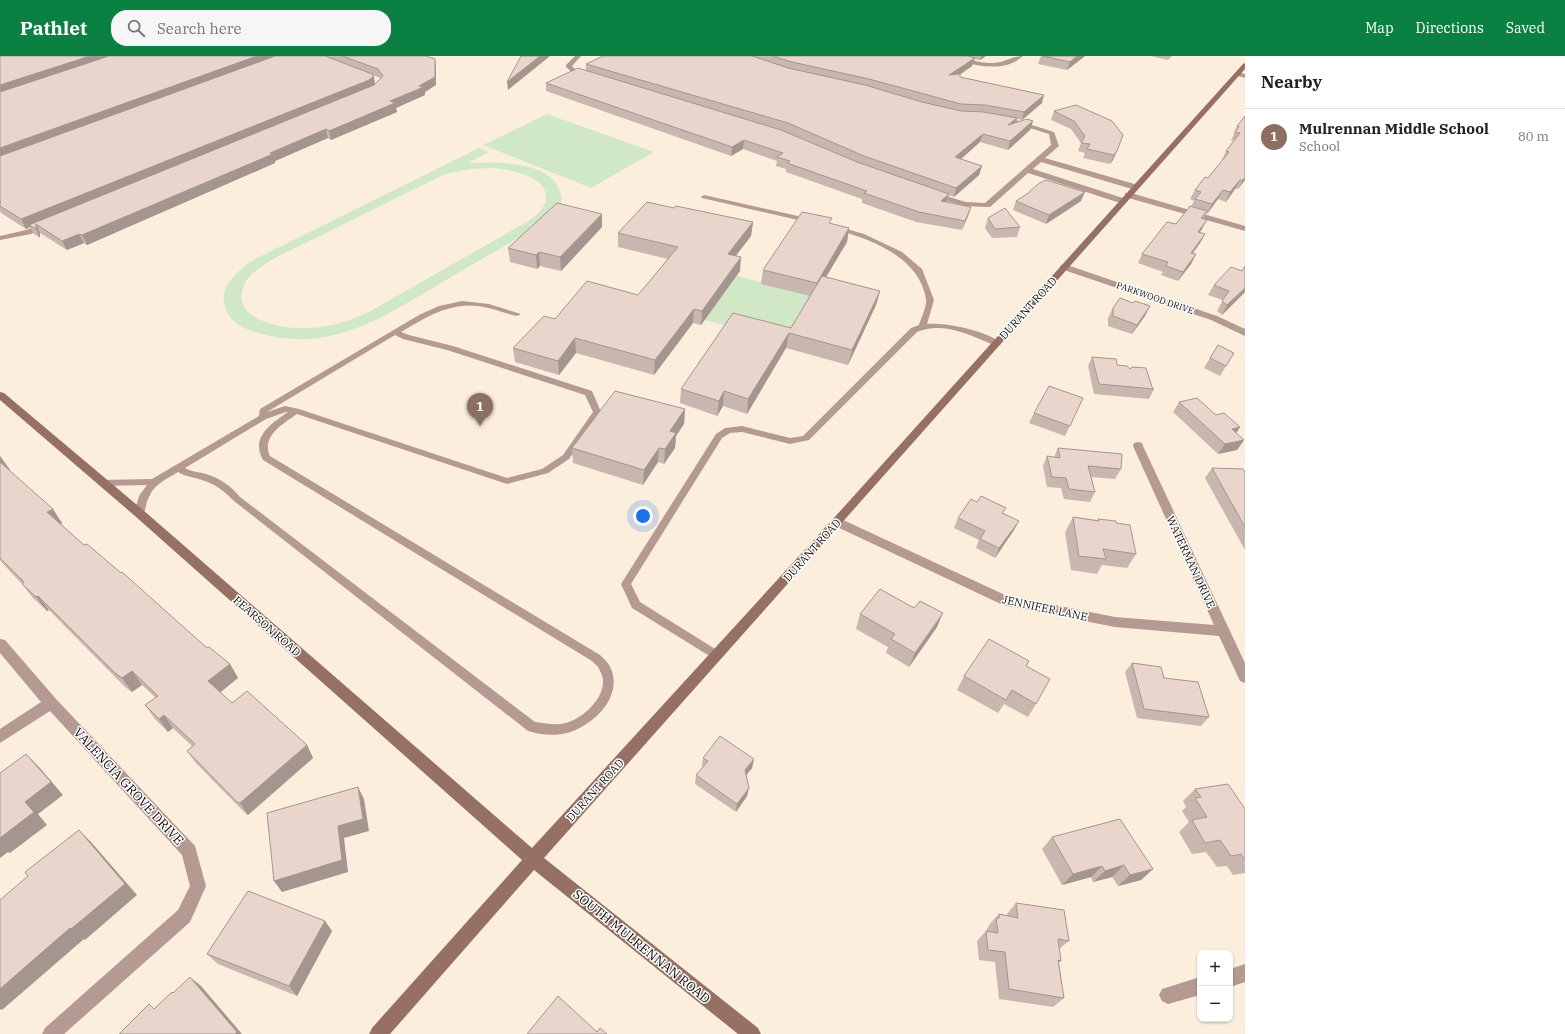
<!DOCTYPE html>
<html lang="en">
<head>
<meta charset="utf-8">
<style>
	:root { --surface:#fff; --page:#f6f6f6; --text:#222; --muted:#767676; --line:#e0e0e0; --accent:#0b8043 }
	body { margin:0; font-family:"IBM Plex Serif",serif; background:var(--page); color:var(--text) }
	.controls { position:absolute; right:12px; bottom:12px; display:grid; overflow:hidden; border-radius:8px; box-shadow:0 1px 3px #0004 }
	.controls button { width:36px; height:36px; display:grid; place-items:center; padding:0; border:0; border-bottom:1px solid var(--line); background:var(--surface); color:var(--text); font:20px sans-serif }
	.you { position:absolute; left:643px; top:460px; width:14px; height:14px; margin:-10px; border:3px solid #fff; border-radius:50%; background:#1a73e8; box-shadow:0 0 0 6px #1a73e833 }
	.badge { display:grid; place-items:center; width:26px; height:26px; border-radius:50%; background:var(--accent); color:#fff; font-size:13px; font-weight:700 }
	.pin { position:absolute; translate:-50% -33px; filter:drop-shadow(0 1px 2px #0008) }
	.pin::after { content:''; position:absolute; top:21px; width:14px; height:12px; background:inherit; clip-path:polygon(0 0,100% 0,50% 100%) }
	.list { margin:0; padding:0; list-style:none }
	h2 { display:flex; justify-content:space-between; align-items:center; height:52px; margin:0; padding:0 16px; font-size:17px }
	h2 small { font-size:13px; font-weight:400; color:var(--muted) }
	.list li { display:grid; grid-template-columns:26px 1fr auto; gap:12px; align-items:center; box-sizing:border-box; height:56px; padding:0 16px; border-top:1px solid var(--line) }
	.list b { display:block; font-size:15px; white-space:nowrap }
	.list p { margin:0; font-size:13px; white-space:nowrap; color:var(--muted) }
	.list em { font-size:13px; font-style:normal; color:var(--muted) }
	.icon { flex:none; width:22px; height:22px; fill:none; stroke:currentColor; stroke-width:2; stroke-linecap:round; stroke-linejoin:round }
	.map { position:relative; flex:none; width:1245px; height:978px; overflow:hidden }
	header { display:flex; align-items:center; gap:24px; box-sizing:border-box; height:56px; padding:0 20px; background:var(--accent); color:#fff }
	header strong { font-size:19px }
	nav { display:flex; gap:22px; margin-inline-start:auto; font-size:14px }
	.search { width:280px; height:36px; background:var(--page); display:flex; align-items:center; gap:10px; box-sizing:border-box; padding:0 14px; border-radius:16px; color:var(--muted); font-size:15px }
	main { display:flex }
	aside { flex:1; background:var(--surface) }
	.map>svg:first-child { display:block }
	.green { fill:#d1e8c7; fill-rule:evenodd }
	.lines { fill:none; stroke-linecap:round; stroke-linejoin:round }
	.lane { fill:#b49a92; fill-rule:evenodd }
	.street { fill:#b49a92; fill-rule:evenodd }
	.secondary { fill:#967065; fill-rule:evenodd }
	.wall { fill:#c9b7af; fill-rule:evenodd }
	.shaded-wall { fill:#a4958f }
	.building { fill:#ead5cc; stroke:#a4958f }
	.labels { text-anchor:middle; stroke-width:3; stroke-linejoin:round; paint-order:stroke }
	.far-street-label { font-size:9px; fill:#110d07; stroke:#fff }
	.street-label { font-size:11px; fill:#110d07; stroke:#fff }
	.near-street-label { font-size:13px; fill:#110d07; stroke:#fff }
</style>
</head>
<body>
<header>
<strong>Pathlet</strong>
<div class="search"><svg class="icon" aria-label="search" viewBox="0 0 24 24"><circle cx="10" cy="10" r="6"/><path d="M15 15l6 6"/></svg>Search here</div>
<nav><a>Map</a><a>Directions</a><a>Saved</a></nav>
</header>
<main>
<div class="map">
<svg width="1245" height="978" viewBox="0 0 1245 978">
	<rect width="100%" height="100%" fill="#fbeedd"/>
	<path class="green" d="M547,58l107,38 -63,36 -108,-43z
		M479,92l10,4 -21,11c25,-1 82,-3 92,28 1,4 3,10 0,15 -4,7 -14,13 -19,19 -34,19 -67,39 -100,58 -59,35 -111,71 -183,50 -16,-4 -32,-14 -34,-30 -3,-20 16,-33 29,-43zM493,112c12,1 25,3 37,9 24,12 19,30 0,43l-161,92c-23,11 -46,17 -72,16 -18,0 -61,-9 -55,-36 1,-6 3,-11 8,-16 7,-7 16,-13 25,-18l170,-84 25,-5z
		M734,219l81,22 -27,45 -99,-26 11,-15 15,4z"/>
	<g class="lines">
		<path class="lane" d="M704,139l107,24 3,2 -3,2 -109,-25 -1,-1z
			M836,170l28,8 38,18 20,17 12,31 -7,24c18,-2 61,7 74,19l-1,2c-6,1 -13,-3 -18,-5 -21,-9 -43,-17 -65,-8l-108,108 -19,4 -48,-12 -12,1 -8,5 -91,146 9,18 80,50 2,3 -2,3 -4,2 -84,-52 -11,-24 95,-150 9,-6 17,-2 48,12 13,-2 108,-108 8,-3c2,-7 8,-18 7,-26 -7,-43 -56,-60 -92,-70l-1,-1z
			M462,245l27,3 32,10 -4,2c-13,-3 -25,-8 -39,-10 -28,-4 -54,12 -77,26l8,3 44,11 139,45 9,21 -32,47 -21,14 -41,11 -210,-70c-14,10 -36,22 -27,42l330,199c4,4 9,8 11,14 12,29 -19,57 -44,64 -11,3 -28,2 -39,-2l-294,-230c-9,-9 -18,-17 -32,-21 -8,-3 -16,-3 -24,-8 -11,7 -24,12 -29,25 -4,6 -2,17 -10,19l-5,-3 5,-17 8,-11 -45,1 -5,-3 5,-3 50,-1 107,-63 1,-7 159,-94 20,-9zM395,279l8,4 44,11 138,45 8,17 -30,43 -21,14 -35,9 -208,-69 -14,-3 -18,6zM286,356h2c-17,12 -38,25 -25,48l329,201c3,3 7,6 8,10 12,21 -15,47 -34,52 -10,3 -21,0 -31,-1l-295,-225c-9,-11 -20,-19 -34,-23 -7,-2 -14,-2 -21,-6l81,-49z"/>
		<path class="street" d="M575,0h6l-9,10 5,5 13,5v2c-9,1 -18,-5 -24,-11v-2z
			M945,0c16,0 31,7 47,7 12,0 20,-7 31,-7 -16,15 -41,11 -60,6 -6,-2 -13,-3 -18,-6z
			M1237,16l8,2v4l-10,-3 -1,-1z
			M1016,64l38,12 5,14 -14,12 93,27 1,2 -1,2h-6l-91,-27 -8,7 93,30 1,2 -1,2h-6l-92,-30 -38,34h-3l-22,-1 -36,-10 -1,-2 4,-2 34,10 19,1 66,-58 -2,-11 -35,-11 -1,-1z
			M1125,137h6l114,33v5l-120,-34z
			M47,166l4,2 -1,2 -19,8 -31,6v-4l26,-6z
			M1064,208l153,52 28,13v7l-34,-16 -150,-51 -1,-2 1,-2z
			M1138,386l4,1 1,3 102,217v20l-5,-2 -21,-45 -104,-9 -112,-22 -170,-80 -2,-3 2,-3 4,-1 4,1 164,76 110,22 99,8 -81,-179 1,-3z
			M0,583l5,1 51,59 139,147 11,40 -16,36 -126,112h-22l3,-6 133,-118 12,-24 -8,-31 -132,-144 -50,32v-14l41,-27 -41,-49z
			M1245,908v18l-15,5v-18z
			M1200,921v18l-32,9 -6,-3 -3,-6 3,-6z"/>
		<path class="secondary" d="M1245,7v6l-701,789 214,170 3,6h-23l-204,-164 -144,164h-21l3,-6 150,-168 -387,-344 -135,-116v-8l4,1 139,117 389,338 301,-329 410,-455z"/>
	</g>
	<path class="wall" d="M0,0h426l10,11v18l-11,7v3l-29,13 1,4 -66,28 -3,-2 -53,23v2l-188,82 -3,-2 -17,7 -27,-17v5l-6,-4 -4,-7 -4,2 -25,-16 -1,-2zM373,19l7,3v1l-5,5z
		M603,0h383l-6,4 -6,-1 -2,7 -12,9v2l82,26 -20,17 -5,-1 -1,4 17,-2 -3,9 -22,20 -28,-8 -19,17 21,7 -3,9 -25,22 -5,-2 -2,7 21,14 -6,14 -46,-8 -54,-19v-4l-76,-27v-3l-10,-3 1,-5 -34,-12 -12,7 -185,-65v-8l40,-13v-6zM782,74l4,2 73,31z
		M1041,0h44l-18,14 -29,-6z
		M1151,0h21l-4,4z
		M1054,55l69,24 -10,25 -3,4 -27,-6 2,-5 -7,-2 3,-8 -10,-14 -20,-9z
		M1245,60v64l-7,9h-3l-9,13 -8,-3 -11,15 -1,-1 -3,6 -1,10 -2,4 5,1 -5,9 -7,10 3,1 -5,10 -13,17 -17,-6 2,-3 -25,-9 4,-9 34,-30 15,-17 3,-6 -4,-2 5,-9 13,-12 15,-18h-1l4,-9 8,-10 -3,-1 3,-5h-1l4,-9z
		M1027,138l54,7 -35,23 -33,-14 3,-9z
		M674,152l79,14 -2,14 -15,20 4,15 -39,54 -8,-2 -39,52 -78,-22 -17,22 -44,-13 -2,-14 42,-29 83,-24 30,-36 -50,-12v-14z
		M988,162l32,9 -3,10 -25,1 -7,-10z
		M831,168l18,4 -2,14 -21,35 54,14 -4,14 -28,60 -62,-17 -39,66 -24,-8 -6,10 -37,-13 1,-14 110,-61 19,-32 -49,-12 2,-14z
		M602,171l-41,44 -21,-5 -3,3 -27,-7 -2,-14z
		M1245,210v26l-23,23 -5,-4 6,-11 -15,-5 6,-10 28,-14z
		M1113,252l32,8 -13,18 -24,-8v-8z
		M1218,289l16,8 -14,23 -16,-8z
		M1092,301l25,8 35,22 2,2 -5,10 -55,-5 -6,-28z
		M1083,342l-18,38 -36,-13 5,-10z
		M1179,346l37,13 28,25 -7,10 -19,4 -45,-42z
		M685,353l-1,15 -8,12 -1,12 -11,16 -6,-2 -15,23 -70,-22 -1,-15z
		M1058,392l63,21 -6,10 -24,-2 4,15 -5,10 -26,-3 -3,-11 -14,-1 -4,-21 4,-10 7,1z
		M0,400l10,14h-1l53,53 -1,1 23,21 37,28 86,75 23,16 8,14 -18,14 12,11 75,42 6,13 -65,57 -2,-1 -50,-51 -9,-12 5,-5 -19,-18 -5,4 -13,-13 -10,-14 11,-7 -14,-13 -10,7 -7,-5 -76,-77 -2,1 -14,-13 -11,-14 -16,-17 -6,-7z
		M1212,412l33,4v78l-40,-72z
		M1004,457l10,17 -19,28 -19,-10 3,-8 -25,-12 4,-10z
		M1073,461l24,3 1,-1 18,4 20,31 -9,14 -25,-3 -5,9 -26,-4 -6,-38z
		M860,558l77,13 -28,40 -23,-14 2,-6 -32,-18z
		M1132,607l32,15 45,39 -8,9 -64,-8 -12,-46z
		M1026,610l10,38 -8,13 -24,-13 -6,9 -41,-23 7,-14z
		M703,702l51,1 -2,9 -6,7 3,13 -2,8 -11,16 -41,-28 1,-9 7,-8 -1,-1z
		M1195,733l50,20v64l-12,2 -6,-9 -10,1 -11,-15 -14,2 -13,-22 10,-10 -7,-11 4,-4 -3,-6z
		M1052,781l101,32 -12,11 -23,6 -6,-9 -19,5 -2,-5 -29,8 -20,-36z
		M1016,847l53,38 -10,8 2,12 -2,2 5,35 -11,9 -54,-8 -4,-37 -16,-2 -2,-19 9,-10h1v-2l2,-3v-1l10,-11 8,2v-2z
		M325,865l7,10 -35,65 -79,-32 -11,-10z"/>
	<path class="shaded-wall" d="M90,0h27l-117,39v-10z
		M257,0h25l-282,103v-11z
		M540,0h10l-42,34 -1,-8z
		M981,0h5l-6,4z
		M1077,0h8l-18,14 3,-8z
		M975,2l-3,8 -25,17 2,-8z
		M435,3l1,8v18l-11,7v3l-29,13 1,4 -66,28 -2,-9 61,-30 29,-15z
		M374,20l1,9 -5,4 -334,135 4,9v5l-4,-9 -7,-4 1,2 -4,2 -5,-10z
		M1044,39l-2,8 -20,17 2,-8z
		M1017,62l-3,8 -6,-1z
		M1033,65l-3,9 -22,20 2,-9z
		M326,73l2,9 -53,23v2l-188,82 -5,-10 188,-82z
		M983,78l-3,8 -27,24 2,-9z
		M744,84l-1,9 -12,7 1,-9z
		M1117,95l-4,9 -3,4 4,-9z
		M982,110l-3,9 -25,22 2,-9z
		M1245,122v2l-7,9 5,-9z
		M1240,124l-5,9 -9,13 4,-10z
		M1223,134l-5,9 -11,15 5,-10z
		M1085,136l-4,9 -35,23 3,-9z
		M949,138l-3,9 -5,-2z
		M971,151l-3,9 -6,14 3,-9z
		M602,158v13l-41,44 -1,-14z
		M1207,164l-5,9 -9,12 5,-9z
		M753,166l-2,14 -25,32 2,-14z
		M849,172l-2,14 -33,55 3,-14z
		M79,178l5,9 -17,7 -5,-9z
		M1205,178l-5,9 -14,19 5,-9z
		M539,196l1,14 -3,3 -1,-14z
		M1196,198l-5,10 -13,17 5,-9z
		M741,201l-1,14 -39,54 1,-14z
		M1245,232v4l-23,23 5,-10z
		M880,235l-4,14 -28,60 4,-15z
		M1150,250l-5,10 -13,18 5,-9z
		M694,253l-1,14 -39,52 1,-15z
		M789,277l-3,15 -39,66 1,-15z
		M575,282l1,15 -17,22 -1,-14z
		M724,335l-1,15 -6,10 2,-15z
		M685,353l-1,15 -8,12 -1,12 -11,16 1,-15 5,-18z
		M1240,371l-6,10 -2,-8z
		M1244,384l-7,10 -19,4 7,-10z
		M659,392l-1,14 -15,23 1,-15z
		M0,400l10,14 -5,2 -5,-7z
		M53,453l9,14 -5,4 -10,-15z
		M1019,465l-5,9 -19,28 4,-10z
		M38,540l11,14 -2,1 -11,-14z
		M943,557l-6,14 -28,40 6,-14z
		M230,608l8,14 -21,17 -9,-14z
		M132,615l10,14 -10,7 -10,-14z
		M164,659l9,13 -5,4 -9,-13z
		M307,689l6,13 -65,57 -8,-12z
		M26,698l13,13 24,28 -25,19 9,11 -37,28 -2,-1 -8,6v-20l25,-36z
		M754,703l-2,9 -8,10 1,-8z
		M358,731l6,12 5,32 -25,7 4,34 -66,20 -8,-11 64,-55z
		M749,732l-2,8 -11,16 1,-8z
		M79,774l12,12 46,53 -52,45 -1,-1 -82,71 -1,-1 -1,1v-21z
		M1124,809l-12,12 -19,5 12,-11z
		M1102,810l-11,11 -29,8 11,-11z
		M1153,813l-12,11 -23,6 12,-11z
		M325,865l7,10 -35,65 -8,-10z
		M190,921l11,9 41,48h-7z"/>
	<path class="building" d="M0,0h90l-90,29z
		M109,0h148l-257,92v-56z
		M275,0h50l47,18 2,2 -5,4 -348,139 -21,-13v-3l1,-1 -1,-1v-45z
		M342,0h84l9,3v18l-16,9 5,1 -34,14 5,2 -66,28 -3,-2 -56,24 3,1 -191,81 -3,-1 -17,7 -26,-17v5l-7,-4 345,-140 9,-9 -5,-7z
		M521,0h19l-33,26z
		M603,0h149l36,12 77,17 57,17 39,9 23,1 33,6 -9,7 19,-6 6,2 -23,20 -27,-7 -28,23 27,9 -26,22 -92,-32 -76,-33 -202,-59z
		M772,0h196l7,2 -26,17 11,-1v3l84,18 -20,17 -39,-7 -24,-1 -92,-25 -77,-17z
		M1043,0h34l-7,6z
		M578,12l203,62 76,32 92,32 -8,7 30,6 -6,14 -46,-9 -55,-19 3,-2 -80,-28 3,-2 -13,-4 6,-4 -39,-13 -12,7 -186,-64z
		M1076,49l36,16 11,14 -6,16 -3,4 -27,-6 3,-5 -9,-1 4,-7 -11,-15 -20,-10z
		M1245,60v62l-2,2h-3l-10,12 -7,-2 -11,14 -17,-5 6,-7 -6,-2 10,-13 3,1 21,-26 -3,-1 14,-18 -5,-1 4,-6h-2z
		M1046,124l39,12 -36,23 -33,-14 11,-7 11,-10z
		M647,146l27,6 2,-2 77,16 -25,32 13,3 -39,54 -8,-2 -39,51 -80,-22 -17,23 -45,-13 31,-32 11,3 32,-38 51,14 40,-48 -60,-14z
		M557,147l45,11 -42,43 -21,-5 -3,3 -28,-7z
		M1190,150l17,5 -6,7 6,2 -9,12 7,2 -14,19 5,1 -13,18 -17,-6 2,-4 -26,-8 25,-32 9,2z
		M1005,152l15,19 -25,2 -7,-11z
		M802,156l30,6 -3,5 20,5 -32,55 -54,-13z
		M1245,210v22l-18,17 -5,-4 7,-10 -15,-6 17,-18 11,4z
		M822,220l58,15 -28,59 -63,-17 -41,66 -24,-8 -5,10 -38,-12 52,-76 58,15z
		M1120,242l13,5 2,-2 15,5 -13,19 -24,-9v-8z
		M1218,289l16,8 -8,13 -16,-8z
		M1092,301l24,2 1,6 10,1 3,3 2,-2 14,1 6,19 2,2 -55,-5z
		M1049,330l34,12 -13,28 -36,-13z
		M615,335l70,18 -15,22 6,2 -11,16 -6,-1 -15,22 -72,-22z
		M1197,342l19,17 8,-2 16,14 -8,2 12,11 -19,4 -46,-42z
		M1058,392l64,6 -1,15 -33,-3 7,26 -26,-3 -3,-11 -14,-1 -5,-21 13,2z
		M0,406l53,47 -6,3 37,33 3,-1 34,29 1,-1 85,76 2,-1 21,17 -22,17 24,22 15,-12 60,54 -67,58 -3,-1 -50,-51 8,-7 -31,-29 -5,4 -14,-14 13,-9 -26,-25 -10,7 -7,-5 -77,-77 -2,1 -14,-13 2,-2 -24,-24z
		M1212,412l31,1 2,3v55z
		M981,440l25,12 -4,5 17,8 -20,27 -19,-9 5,-8 -27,-13 13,-19 6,3z
		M1073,461l26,4 -1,-2 18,2v2l14,2 6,29 -33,-5 3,10 -27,-3z
		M880,533l34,19 6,-7 23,12 -28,40 -24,-14 4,-5 -35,-20z
		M989,583l40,22 -3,5 24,13 -14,25 -24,-14 -6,10 -42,-24z
		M1132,607l29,4 3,11 34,4 11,35 -65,-8z
		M720,680l34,23 -9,11 4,18 -12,16 -41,-29 12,-14 -5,-3z
		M26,698l25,28 -26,20 9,10 -34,26v-65z
		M1228,728l17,25v51l-4,-6 -10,2 -11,-16 -15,3 -13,-23 15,-3 -12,-19 6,-1 -6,-8z
		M358,731l5,32 -25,7 4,34 -68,21 -7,-68z
		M1120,763l33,50 -23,6 -6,-10 -19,6 -3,-5 -29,8 -21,-37z
		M79,774l46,54 -54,45 -1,-1 -70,61v-89l28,-24 -3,-4z
		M248,835l77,30 -36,65 -82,-32z
		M1016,847l48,7 5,31 -11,-2 3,22 -3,-1 6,38 -55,-9 -4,-37 -17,-2 -2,-19 12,2 -2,-15h3v-4l19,4z
		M190,921l47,55 -2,2h-116l30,-30 5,5 18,-17 1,1z
		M558,940l39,36 3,-4 7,6h-80z"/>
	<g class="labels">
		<g class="far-street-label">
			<text transform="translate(1155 242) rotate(19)" y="3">PARKWOOD DRIVE</text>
		</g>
		<g class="street-label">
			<text transform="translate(1028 252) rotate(-48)" y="4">DURANT ROAD</text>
			<text transform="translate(812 494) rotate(-48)" y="4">DURANT ROAD</text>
			<text transform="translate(1191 506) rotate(65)" y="4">WATERMAN DRIVE</text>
			<text transform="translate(1045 552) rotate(12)" y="4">JENNIFER LANE</text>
			<text transform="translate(267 570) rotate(41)" y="4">PEARSON ROAD</text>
			<text transform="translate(595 734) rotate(-48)" y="4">DURANT ROAD</text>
		</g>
		<g class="near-street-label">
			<text transform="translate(129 730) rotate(47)" y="5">VALENCIA GROVE DRIVE</text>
			<text transform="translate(642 890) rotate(39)" y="5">SOUTH MULRENNAN ROAD</text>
		</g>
	</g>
</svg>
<div class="controls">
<button>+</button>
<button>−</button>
</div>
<div class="you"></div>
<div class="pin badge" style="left:480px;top:370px;background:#8d6e63">1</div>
</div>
<aside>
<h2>Nearby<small></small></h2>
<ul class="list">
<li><span class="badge" style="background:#8d6e63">1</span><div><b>Mulrennan Middle School</b><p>School</p></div><em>80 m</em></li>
</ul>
</aside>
</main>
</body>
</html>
